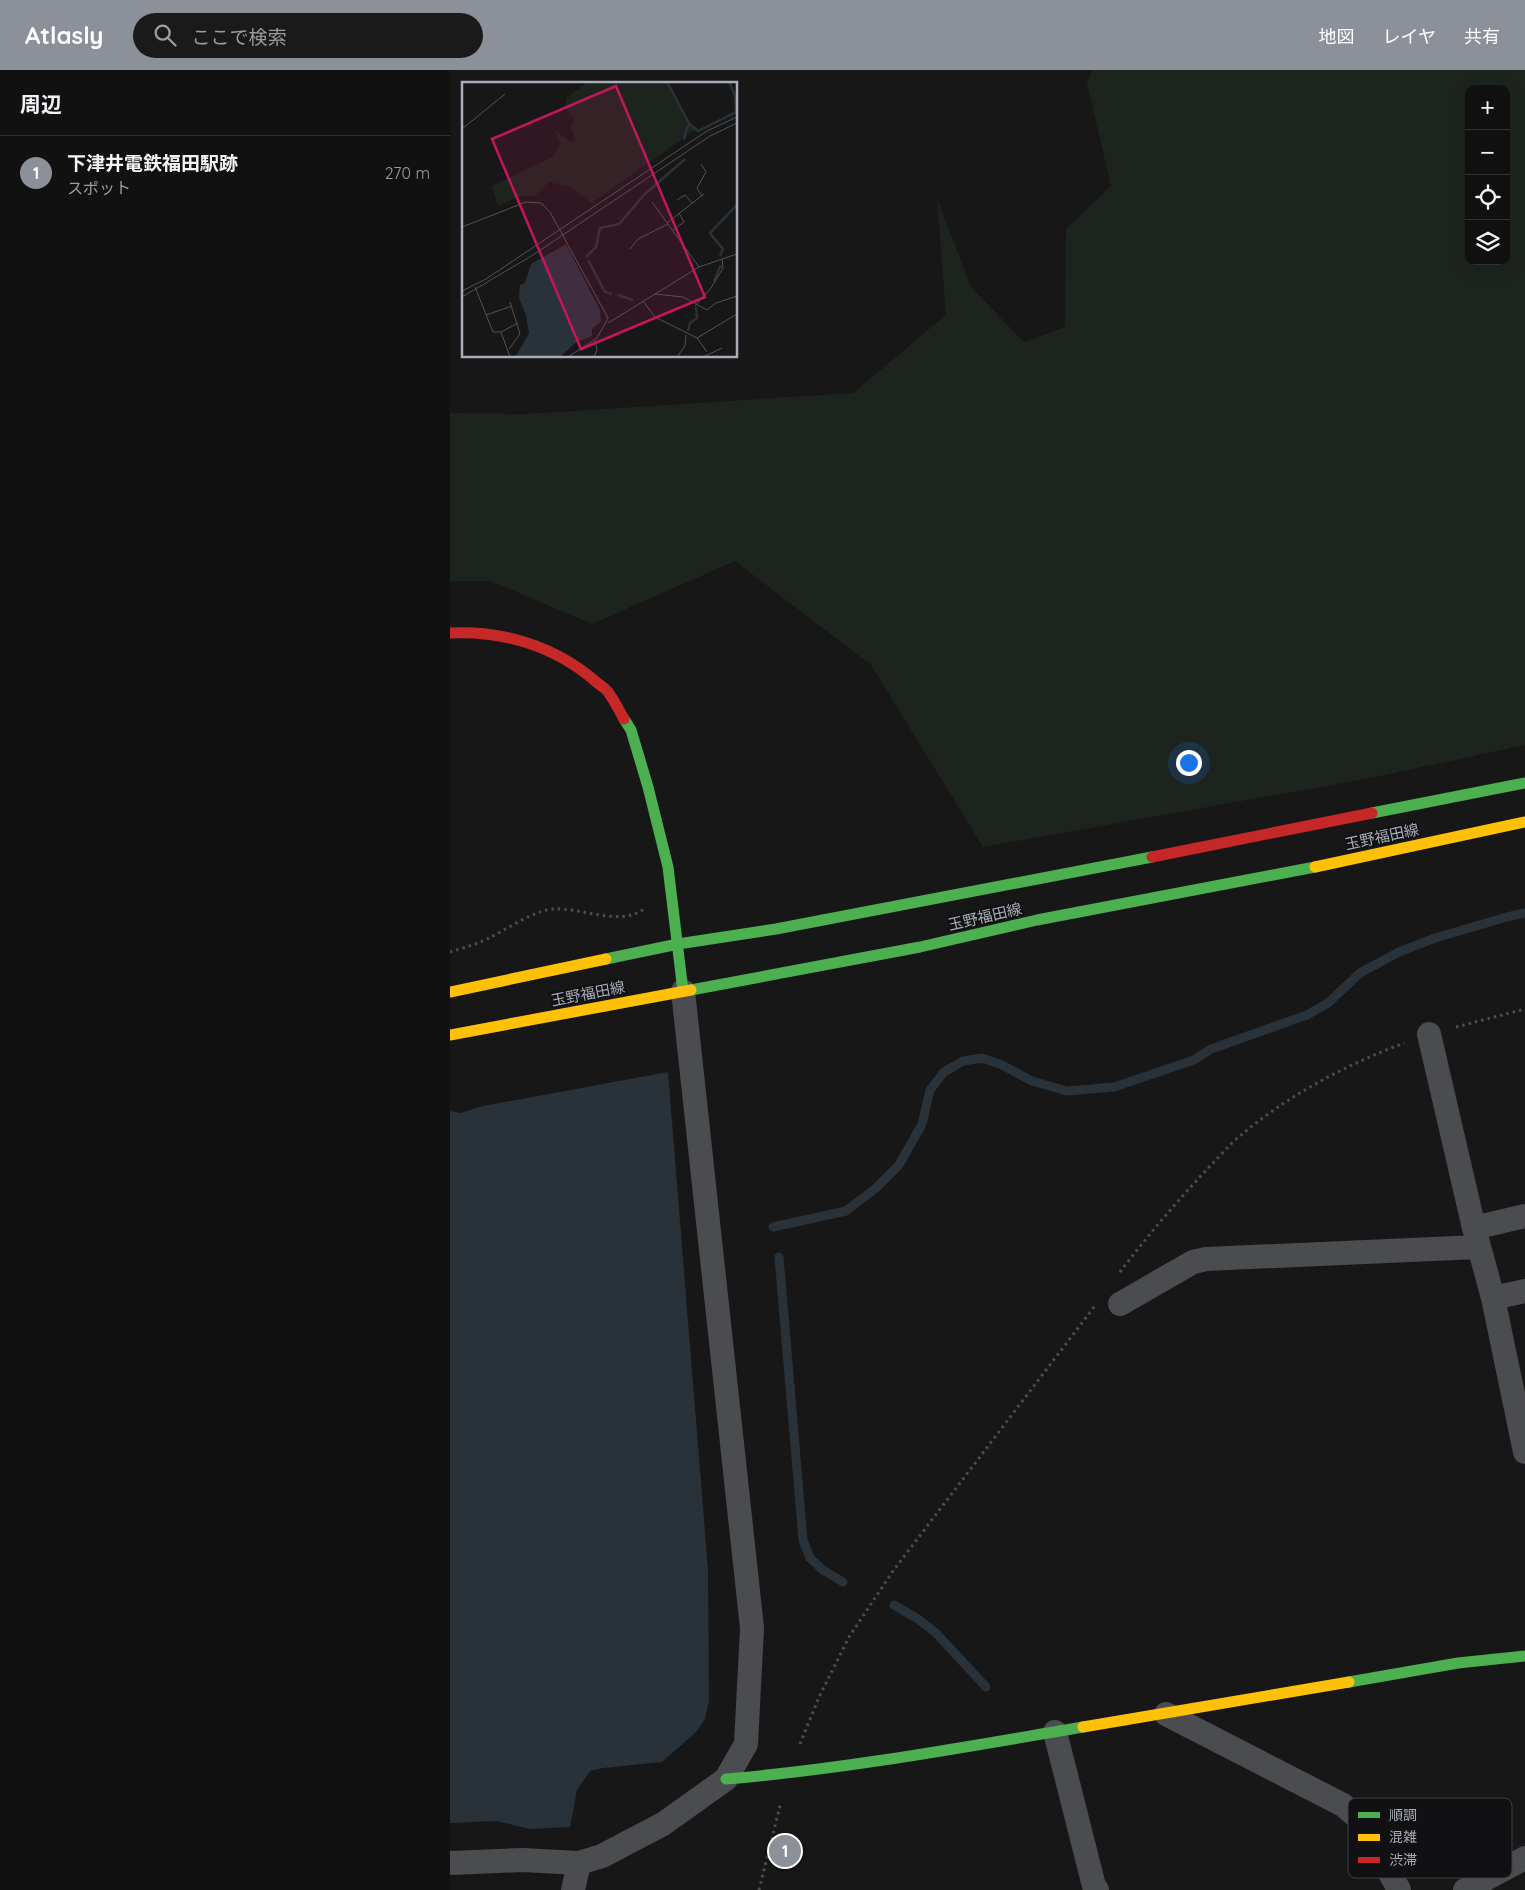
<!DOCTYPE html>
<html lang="ja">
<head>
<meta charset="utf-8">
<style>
	:root { --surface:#111; --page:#1a1a1a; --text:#f1f3f6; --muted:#9c9d9f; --line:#303131; --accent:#8c9099 }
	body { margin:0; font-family:Quicksand,"Noto Sans JP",sans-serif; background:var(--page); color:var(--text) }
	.controls { position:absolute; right:15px; top:15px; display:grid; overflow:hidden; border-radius:10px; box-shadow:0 5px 20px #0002 }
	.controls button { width:45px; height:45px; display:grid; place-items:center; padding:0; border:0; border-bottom:1px solid var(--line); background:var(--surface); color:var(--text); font:25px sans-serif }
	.you { position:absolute; left:738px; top:692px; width:18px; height:18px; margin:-12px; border:4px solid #fff; border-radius:50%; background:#1a73e8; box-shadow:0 0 0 8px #1a73e833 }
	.badge { display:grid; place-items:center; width:32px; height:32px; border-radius:50%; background:var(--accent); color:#fff; font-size:16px; font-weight:700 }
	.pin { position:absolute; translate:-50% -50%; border:2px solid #fff; box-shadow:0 1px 5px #0006 }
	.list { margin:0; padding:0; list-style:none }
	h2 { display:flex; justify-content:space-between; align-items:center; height:65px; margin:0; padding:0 20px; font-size:21px }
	h2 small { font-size:16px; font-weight:400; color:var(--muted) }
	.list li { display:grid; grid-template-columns:32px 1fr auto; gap:15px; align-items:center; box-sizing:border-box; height:75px; padding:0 20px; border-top:1px solid var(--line) }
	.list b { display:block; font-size:19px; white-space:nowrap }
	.list p { margin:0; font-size:16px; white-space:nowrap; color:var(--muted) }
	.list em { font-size:16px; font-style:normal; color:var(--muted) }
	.icon { flex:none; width:28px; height:28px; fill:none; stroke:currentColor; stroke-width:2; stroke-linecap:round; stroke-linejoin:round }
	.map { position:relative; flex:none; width:1075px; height:1820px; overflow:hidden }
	header { display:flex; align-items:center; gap:30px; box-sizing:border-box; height:70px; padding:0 25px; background:var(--accent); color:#fff }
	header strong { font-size:24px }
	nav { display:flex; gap:28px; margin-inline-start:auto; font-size:18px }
	.search { width:350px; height:45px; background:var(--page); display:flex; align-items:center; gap:12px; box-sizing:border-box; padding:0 18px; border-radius:28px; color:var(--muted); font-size:19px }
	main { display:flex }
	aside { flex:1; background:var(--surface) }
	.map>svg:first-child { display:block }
	.green { fill:#1d241e; fill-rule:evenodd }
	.water { fill:#2a3239 }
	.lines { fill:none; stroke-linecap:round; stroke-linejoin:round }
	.stream { stroke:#2a3239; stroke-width:9 }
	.path { stroke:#4d4e52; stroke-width:3; stroke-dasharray:2.5 4; stroke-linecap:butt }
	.street { stroke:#4b4c50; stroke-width:24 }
	.fast { stroke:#4caf50; stroke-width:11 }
	.slow { stroke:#ffc107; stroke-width:11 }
	.jam { stroke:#c62828; stroke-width:11 }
	.labels { text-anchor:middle; stroke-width:4; stroke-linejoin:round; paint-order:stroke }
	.street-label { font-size:15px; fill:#a8adb8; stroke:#111113 }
	.inset-river { fill:none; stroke:#2a3239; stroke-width:2.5 }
	.inset-road { fill:none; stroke:#515357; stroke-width:1 }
	.view { fill:#c2185b; fill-opacity:0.15; stroke:#c2185b; stroke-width:2.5 }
	.inset-edge { fill:none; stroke:#a8adb8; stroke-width:2.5 }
	.key { fill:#111113; stroke:#3e4045; stroke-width:1 }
	.key-label { font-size:14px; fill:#a8adb8 }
</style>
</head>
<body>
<header>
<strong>Atlasly</strong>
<div class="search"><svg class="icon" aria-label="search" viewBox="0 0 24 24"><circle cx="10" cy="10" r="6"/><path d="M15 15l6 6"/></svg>ここで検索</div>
<nav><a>地図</a><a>レイヤ</a><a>共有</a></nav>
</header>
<main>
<aside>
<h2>周辺<small></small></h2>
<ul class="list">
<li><span class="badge">1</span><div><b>下津井電鉄福田駅跡</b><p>スポット</p></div><em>270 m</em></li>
</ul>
</aside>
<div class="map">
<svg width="1075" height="1820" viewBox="0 0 1075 1820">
	<rect width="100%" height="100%" fill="#171717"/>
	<path class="green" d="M642,0h433v675l-154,33 -388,69 -112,-182 -136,-104 -143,63 -102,-43h-40v-168l77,1 326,-21 93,-78 -9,-116 34,88 53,55 41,-15 1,-98 45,-43 -24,-103zM1019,19h37v172h-37z"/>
	<path class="water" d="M218,1002l40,498 1,131 -4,18 -9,13 -34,30 -59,6 -13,3 -13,19 -7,37 -40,2 -33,-8 -47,2v-712l10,2 23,-7z"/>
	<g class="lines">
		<path class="stream" d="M323,1157l73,-16 30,-23 23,-23 23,-41 8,-34 14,-18 19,-11 19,-3 20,7 30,16 35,10 47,-4 80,-27 17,-11 96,-34 21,-12 32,-30 39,-21 36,-14 72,-21 18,-4
			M329,1187l24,283 7,18 13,12 20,12
			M444,1535l24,14 18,14 50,54"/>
		<path class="path" d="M0,882c12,-4 25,-7 37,-13 19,-9 45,-28 66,-30 28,-2 67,18 91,0
			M1006,957l69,-18
			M670,1202c28,-37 59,-73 91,-107 9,-9 19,-21 29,-29 48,-41 106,-71 164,-93
			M350,1674l19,-47 30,-60 44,-66 201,-264
			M309,1820l22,-88"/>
		<path class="street" d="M979,964l45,194 19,70 32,154
			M1024,1158l51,-12
			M1043,1228l32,-7
			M670,1234l73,-42 13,-3 272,-12
			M716,1644l177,91 19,16 37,69
			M605,1662l39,154 3,4
			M0,1793l73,-3 56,3 23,-7 61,-32 63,-45 20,-35 6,-116 -69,-637
			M123,1820l6,-27
			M1015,1820l60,-32"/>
		<path class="fast" d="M174,649l7,11 17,57 20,80 15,124
			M922,743l153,-30
			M156,889l72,-15 98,-15 376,-72
			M241,920l229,-43 117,-27 278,-53
			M899,1612l109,-19 67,-7
			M276,1709c120,-10 238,-32 357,-52"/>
		<path class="slow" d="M865,797l210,-45
			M0,922l156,-33
			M0,965l241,-45
			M633,1657l266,-45"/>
		<path class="jam" d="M0,563c52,-3 104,13 144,47 4,4 10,7 14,12 6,8 11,18 16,27
			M702,787l220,-44"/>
	</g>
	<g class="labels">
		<g class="street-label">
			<text transform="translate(932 767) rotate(-12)" y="5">玉野福田線</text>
			<text transform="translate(535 847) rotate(-13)" y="5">玉野福田線</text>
			<text transform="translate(138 924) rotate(-11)" y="5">玉野福田線</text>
		</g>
	</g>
	<g transform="translate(12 12)">
		<rect width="275" height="275" fill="#171717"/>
		<path d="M126,0h77l30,48 -103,73 -22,-16 -21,-5 -14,14h-14l-23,10 -6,-20 62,-30 7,-13 -7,-13 17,12 4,-3 -4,-12 3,-7 -8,-11v-11z" fill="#1d241e"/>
		<path d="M104,162l34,66 1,12 -9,7v7l-17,7 -15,14h-45l14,-23 -3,-19 -7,-17 1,-13 5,-2 6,-19z" fill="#2a3239"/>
		<path class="inset-river" d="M205,0l23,43M222,58l3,-13 4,-2 7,6 38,-19 -1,-17 -6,-13M258,174l3,-7 -13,-16 27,-28M124,175l10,-10 4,-19 19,-4 26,-30 40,-35M126,178l17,32 7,2M252,199l7,-16M156,213l15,5M226,249l2,-8 7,-5 -1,-11"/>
		<path class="inset-road" d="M0,47l43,-35M239,82l5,8 -9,16 5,8M215,118l8,-5 7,8M190,120l47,65M205,141l37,-29M0,145l64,-25 15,1 9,9 58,106 -11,20 -29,19M211,148l11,-8 -5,-9M168,167l8,-10 30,-15M13,205l18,45h8l9,25M0,209l24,-12 221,-148 30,-14M193,212l28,3 24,13 9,-7 21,-7M0,215l71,-42 177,-119 27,-13M181,219l12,16 42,21 40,-24M233,224l16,-18 12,-20 -1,-9M24,233l26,-9M146,241l91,-56 38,-13M39,250l17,-9M235,256l10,14M47,267l11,-15 -10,-32M132,275l3,-7 -2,-10M215,275l8,-11 1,-11M241,275l19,-9"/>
		<path class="view" d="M154,4l89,211 -124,52 -89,-210z"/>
		<rect width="275" height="275" class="inset-edge"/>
	</g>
	<rect x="898" y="1728" width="164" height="80" rx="8" class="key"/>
	<rect x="908" y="1742" width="22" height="6" fill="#4caf50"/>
	<rect x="908" y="1764" width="22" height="7" fill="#ffc107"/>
	<rect x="908" y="1787" width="22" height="6" fill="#c62828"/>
	<g class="key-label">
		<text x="939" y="1750">順調</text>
		<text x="939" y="1772">混雑</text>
		<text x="939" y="1795">渋滞</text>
	</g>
</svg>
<div class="controls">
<button>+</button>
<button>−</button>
<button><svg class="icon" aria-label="locate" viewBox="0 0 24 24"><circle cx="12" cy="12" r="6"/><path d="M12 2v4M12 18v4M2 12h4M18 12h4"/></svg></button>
<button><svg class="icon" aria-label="layers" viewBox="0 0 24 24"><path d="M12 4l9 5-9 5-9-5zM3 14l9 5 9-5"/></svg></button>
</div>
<div class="you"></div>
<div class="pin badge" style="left:335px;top:1781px">1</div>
</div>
</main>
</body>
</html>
